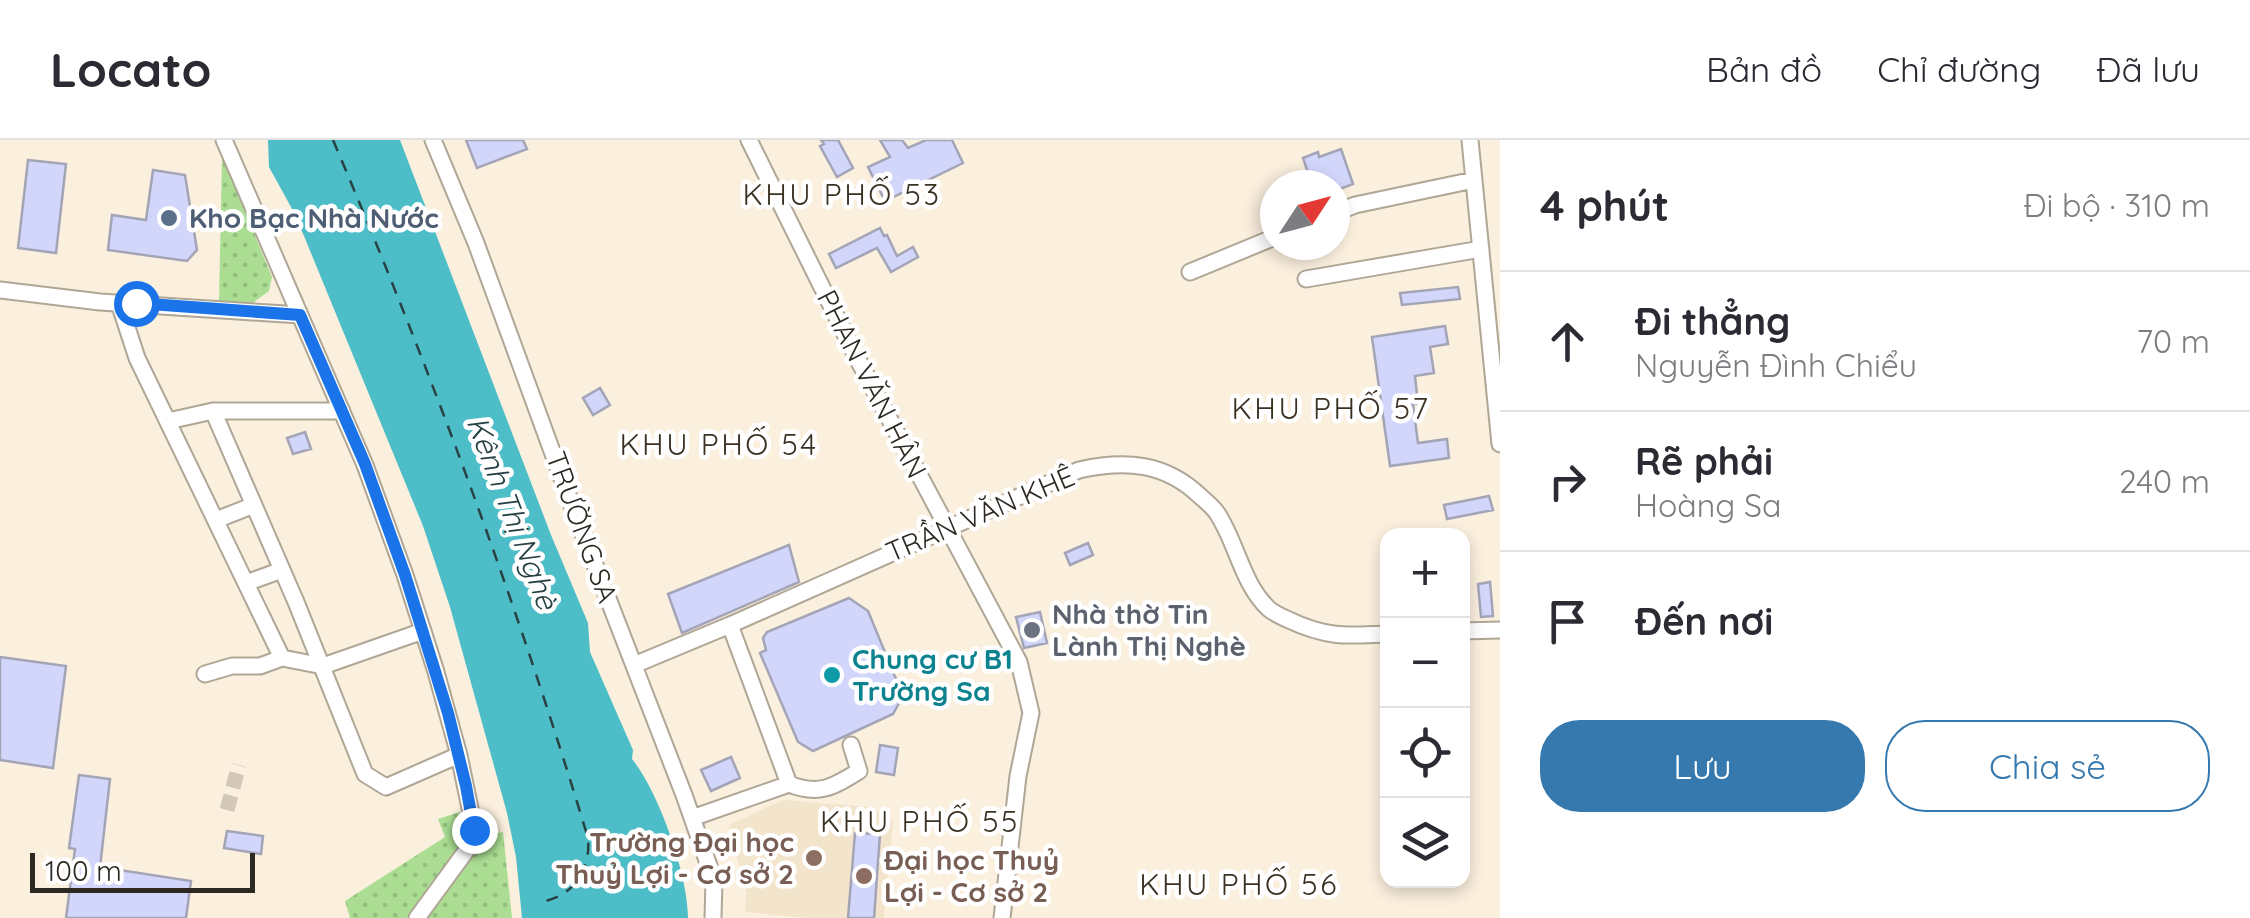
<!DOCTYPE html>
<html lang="vi">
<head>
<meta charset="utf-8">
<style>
	:root { --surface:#fff; --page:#f2f2f3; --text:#2b2b33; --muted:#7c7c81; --line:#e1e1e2; --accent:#3679af }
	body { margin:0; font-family:Quicksand,sans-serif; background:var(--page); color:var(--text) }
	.controls { position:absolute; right:30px; bottom:30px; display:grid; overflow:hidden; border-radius:20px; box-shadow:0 5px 15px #0003 }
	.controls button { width:90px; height:90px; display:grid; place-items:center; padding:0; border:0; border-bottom:2px solid var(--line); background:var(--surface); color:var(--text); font:50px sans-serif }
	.compass { position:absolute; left:1260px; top:30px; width:90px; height:90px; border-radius:50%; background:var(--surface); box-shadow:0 5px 15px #0003; rotate:54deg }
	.scale { position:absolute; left:30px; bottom:25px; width:225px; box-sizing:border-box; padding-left:10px; border:5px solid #2d2922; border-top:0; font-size:28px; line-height:35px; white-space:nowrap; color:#2d2922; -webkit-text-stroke:8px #fff; paint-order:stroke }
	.stop { position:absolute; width:30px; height:30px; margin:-22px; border:8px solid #1a73e8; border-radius:50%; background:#fff }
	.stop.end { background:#1a73e8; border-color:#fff; box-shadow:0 2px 10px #0008 }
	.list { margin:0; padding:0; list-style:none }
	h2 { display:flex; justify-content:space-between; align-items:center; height:130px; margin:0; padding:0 40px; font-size:42px }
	h2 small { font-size:32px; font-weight:400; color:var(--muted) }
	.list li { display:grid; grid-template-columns:65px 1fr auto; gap:30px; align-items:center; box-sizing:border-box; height:140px; padding:0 40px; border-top:2px solid var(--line) }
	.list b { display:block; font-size:38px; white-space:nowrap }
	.list p { margin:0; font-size:32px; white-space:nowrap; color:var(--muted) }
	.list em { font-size:32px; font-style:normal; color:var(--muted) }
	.actions { display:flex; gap:20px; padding:30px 40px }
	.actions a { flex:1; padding:22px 0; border:2px solid var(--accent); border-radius:40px; text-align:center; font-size:35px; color:var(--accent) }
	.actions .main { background:var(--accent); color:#fff }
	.icon { flex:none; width:55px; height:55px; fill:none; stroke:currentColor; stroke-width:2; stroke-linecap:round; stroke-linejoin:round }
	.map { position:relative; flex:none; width:1500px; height:778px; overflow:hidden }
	header { display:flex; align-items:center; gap:60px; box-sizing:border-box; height:140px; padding:0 50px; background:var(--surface); border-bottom:2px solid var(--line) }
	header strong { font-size:48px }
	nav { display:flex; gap:55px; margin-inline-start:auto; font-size:35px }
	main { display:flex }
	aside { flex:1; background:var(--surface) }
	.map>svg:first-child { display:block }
	.built { fill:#f3e4cc }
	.park { fill:url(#park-dots) }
	.water { fill:#4dbec7 }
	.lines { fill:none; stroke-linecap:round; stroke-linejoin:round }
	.ferry { stroke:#284244; stroke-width:2.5; stroke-dasharray:12 10; stroke-linecap:butt }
	.building { fill:#d3d6fb; stroke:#a3a4b6; stroke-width:2.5 }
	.minor-tunnel { stroke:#d2c7b8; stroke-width:15; stroke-dasharray:15 8; stroke-linecap:butt }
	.minor-casing { stroke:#b0a696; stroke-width:19 }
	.minor { stroke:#fff; stroke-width:15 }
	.route { stroke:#1a73e8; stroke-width:12 }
	.service-dot { fill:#5c6f8a; stroke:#fff; stroke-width:4 }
	.worship-dot { fill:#6b7280; stroke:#fff; stroke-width:4 }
	.culture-dot { fill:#0f9aa8; stroke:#fff; stroke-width:4 }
	.education-dot { fill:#8d6e63; stroke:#fff; stroke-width:4 }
	.labels { text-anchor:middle; stroke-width:9; stroke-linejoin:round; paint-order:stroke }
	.service-label { font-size:28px; font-weight:bold; fill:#4e5e75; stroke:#fff; text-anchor:start }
	.street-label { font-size:28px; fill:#2d2922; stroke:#fff }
	.worship-label { font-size:28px; font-weight:bold; fill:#5b616d; stroke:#fff; text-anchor:start }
	.culture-label { font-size:28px; font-weight:bold; fill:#0d838f; stroke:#fff; text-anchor:start }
	.education-label { font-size:28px; font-weight:bold; fill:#785e54; stroke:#fff; text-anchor:end }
	.neighbourhood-label { font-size:30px; letter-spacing:2.5px; fill:#3a3123; stroke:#fff }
	.water-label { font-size:30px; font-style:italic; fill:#284244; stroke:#fff }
</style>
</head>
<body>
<header>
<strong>Locato</strong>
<nav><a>Bản đồ</a><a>Chỉ đường</a><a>Đã lưu</a></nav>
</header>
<main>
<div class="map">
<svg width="1500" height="778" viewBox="0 0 1500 778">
	<defs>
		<pattern id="park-dots" width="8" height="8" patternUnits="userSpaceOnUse" patternTransform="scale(2.5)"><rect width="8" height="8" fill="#abde93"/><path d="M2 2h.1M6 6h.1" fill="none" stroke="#93be7e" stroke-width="1.8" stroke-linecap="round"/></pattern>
	</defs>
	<rect width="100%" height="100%" fill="#fbefde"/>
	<path class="built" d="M783,660l86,7 24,13 -9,98h-77l-62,-6 1,-20 -17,-67z"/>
	<path class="park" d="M222,16l50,121 -3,14 -22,16 -28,-5z
		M460,672l6,28 -55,78h-61l-5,-17 100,-64 -7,-18z
		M503,692l9,86h-85l56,-82z"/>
	<path class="water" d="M268,0h132l151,395 37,88 2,29 43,98 -1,9c27,33 56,116 56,159h-166l-6,-61 -9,-44 -57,-206 -27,-81 -119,-290 -13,-29 -22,-40z"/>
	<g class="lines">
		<path class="ferry" d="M333,0c97,228 183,460 255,698 3,33 -15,59 -48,64"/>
	</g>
	<path class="building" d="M466,0h57l4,9 -50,19z
		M821,0h17l15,28 -16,9 -17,-31 4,-2z
		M880,0h22l6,8 18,-8h26l11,23 -78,38 -17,-34 22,-10z
		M1341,9l12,35 -18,7v-6h-23l-9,-27 15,-6 1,5z
		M28,20l38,4 -10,89 -38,-5z
		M153,30l32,5 12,75 -10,11 -79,-11 4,-35 34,5z
		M880,88l4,8 3,-1 10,21 16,-9 5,10 -27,15 -14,-24 -41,20 -7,-14z
		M1458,147l2,12 -58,6 -2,-12z
		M1445,186l3,18 -18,3 4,26 -19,3 3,28h-5l5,39 29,-4 2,19 -59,8 -18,-129z
		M600,248l10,17 -17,10 -10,-17z
		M305,292l6,17 -18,5 -6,-16z
		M1489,356l4,14 -46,9 -3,-14z
		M1088,403l5,12 -23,10 -5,-12z
		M789,405l10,37 -117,51 -14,-39z
		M1490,442l3,34 -12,1 -3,-33z
		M849,458l19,13 35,85 -10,18 -80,37 -15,-9 -38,-89 6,-3 -3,-12 4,-6z
		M1040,472l7,31 -23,5 -8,-31z
		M0,517l66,9 -13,102 -53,-8z
		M880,605l18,3 -4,27 -18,-3z
		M731,617l9,21 -29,13 -10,-21z
		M79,635l31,4 -10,88 91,14 -5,37h-120l9,-69 -6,-1z
		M227,691l36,5 -2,18 -37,-6z
		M855,693l25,1 -6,84h-26z"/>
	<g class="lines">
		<path class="minor-tunnel" d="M227,670l12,-45"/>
		<defs>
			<path id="minor" d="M224,0l141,325 40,110 31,97 23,83 13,63 1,18 -7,15 -49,67
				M433,0l43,103 92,252 116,300 30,85 -1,38
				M749,0l108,218 162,304 12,51 -13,63 -16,142
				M1470,0l30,304
				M1335,73l20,-8 119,-25
				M1190,132l85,-35
				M1306,139l175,-30
				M0,150l100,12 200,13
				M119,163l18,55 145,300
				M213,271l83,191 69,172 21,13 73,-32
				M168,281l45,-10h129
				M216,380l38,-15
				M246,443l36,-13
				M1462,491l38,-1
				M634,525l96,-40 349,-155c46,-10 86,-8 122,27 6,5 12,10 16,16 20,30 25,71 52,96 6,5 13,8 20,11 38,18 58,16 99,14
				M205,534l27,-8h28l22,-8 41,8 100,-35
				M789,644c30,12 44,3 70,-13l-8,-26
				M692,678l97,-34 -59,-159"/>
		</defs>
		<use href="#minor" class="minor-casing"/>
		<use href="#minor" class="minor"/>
	</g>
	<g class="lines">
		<path class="route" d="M136,163l164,12 65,149 40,111 43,138 18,73 8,44"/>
	</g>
	<circle class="service-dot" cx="169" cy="78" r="10"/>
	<circle class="worship-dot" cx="1032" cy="490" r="10"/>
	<circle class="culture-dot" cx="832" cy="535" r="10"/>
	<g class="education-dot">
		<circle cx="814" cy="718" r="10"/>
		<circle cx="864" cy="736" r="10"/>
	</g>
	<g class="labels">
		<g class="service-label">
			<text x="189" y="88">Kho Bạc Nhà Nước</text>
		</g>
		<g class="street-label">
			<text transform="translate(872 244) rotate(63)" y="10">PHAN VĂN HÂN</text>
			<text transform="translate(980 374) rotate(-23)" y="10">TRẦN VĂN KHÊ</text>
			<text transform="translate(582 387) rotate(70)" y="10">TRƯỜNG SA</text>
		</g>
		<g class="worship-label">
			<text x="1052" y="484">Nhà thờ Tin<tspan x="1052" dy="32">Lành Thị Nghè</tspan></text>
		</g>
		<g class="culture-label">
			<text x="852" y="529">Chung cư B1<tspan x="852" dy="32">Trường Sa</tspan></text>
		</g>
		<g class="education-label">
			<text x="794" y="712">Trường Đại học<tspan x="794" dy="32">Thuỷ Lợi - Cơ sở 2</tspan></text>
			<text x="884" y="730" text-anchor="start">Đại học Thuỷ<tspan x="884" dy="32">Lợi - Cơ sở 2</tspan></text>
		</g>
		<g class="neighbourhood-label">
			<text x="842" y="65">KHU PHỐ 53</text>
			<text x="1331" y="279">KHU PHỐ 57</text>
			<text x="719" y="315">KHU PHỐ 54</text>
			<text x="920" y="692">KHU PHỐ 55</text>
			<text x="1239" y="755">KHU PHỐ 56</text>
		</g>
		<g class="water-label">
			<text transform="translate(512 373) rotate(69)" y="10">Kênh Thị Nghè</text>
		</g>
	</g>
</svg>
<div class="controls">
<button>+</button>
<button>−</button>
<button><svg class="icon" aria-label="locate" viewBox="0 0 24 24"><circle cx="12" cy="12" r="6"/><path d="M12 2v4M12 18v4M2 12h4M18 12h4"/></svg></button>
<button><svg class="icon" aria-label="layers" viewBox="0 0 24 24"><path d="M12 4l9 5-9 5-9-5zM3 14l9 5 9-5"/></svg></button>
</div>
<svg class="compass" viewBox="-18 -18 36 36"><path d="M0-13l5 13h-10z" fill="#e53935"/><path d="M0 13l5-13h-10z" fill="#7c7c81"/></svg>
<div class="scale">100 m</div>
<div class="stop" style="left:136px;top:163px"></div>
<div class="stop end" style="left:474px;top:690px"></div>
</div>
<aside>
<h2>4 phút<small>Đi bộ · 310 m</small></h2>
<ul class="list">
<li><svg class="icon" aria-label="ahead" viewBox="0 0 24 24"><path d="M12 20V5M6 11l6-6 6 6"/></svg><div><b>Đi thẳng</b><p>Nguyễn Đình Chiểu</p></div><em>70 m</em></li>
<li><svg class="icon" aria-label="right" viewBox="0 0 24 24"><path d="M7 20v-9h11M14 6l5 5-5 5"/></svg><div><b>Rẽ phải</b><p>Hoàng Sa</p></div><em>240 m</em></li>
<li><svg class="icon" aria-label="arrive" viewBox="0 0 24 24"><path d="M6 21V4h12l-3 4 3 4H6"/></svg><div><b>Đến nơi</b></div></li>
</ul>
<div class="actions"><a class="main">Lưu</a><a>Chia sẻ</a></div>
</aside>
</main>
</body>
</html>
